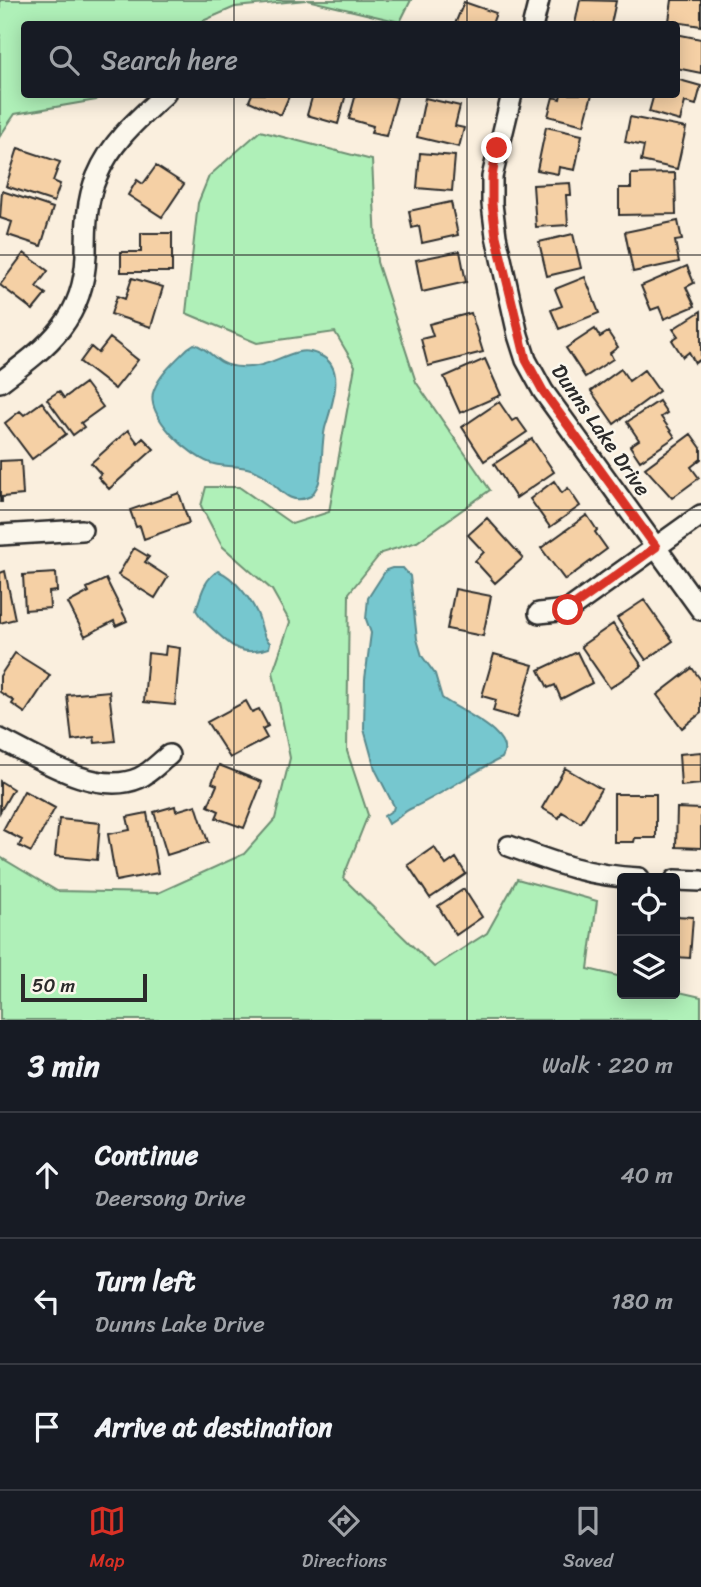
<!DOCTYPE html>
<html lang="en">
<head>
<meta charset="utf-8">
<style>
	:root { --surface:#171b24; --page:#242831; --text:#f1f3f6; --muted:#9ea1a6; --line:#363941; --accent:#d93025 }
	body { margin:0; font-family:Sriracha,sans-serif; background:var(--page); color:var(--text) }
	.controls { position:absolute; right:21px; bottom:21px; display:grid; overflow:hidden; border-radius:7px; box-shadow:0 4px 18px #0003 }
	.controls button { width:63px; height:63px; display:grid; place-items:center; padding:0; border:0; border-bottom:2px solid var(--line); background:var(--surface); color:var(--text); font:35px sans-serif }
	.scale { position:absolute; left:21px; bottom:18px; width:126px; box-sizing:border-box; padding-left:7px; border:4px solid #2b2b2b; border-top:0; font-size:19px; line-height:24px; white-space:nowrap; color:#2b2b2b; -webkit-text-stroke:5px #fbf7ec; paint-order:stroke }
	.stop { position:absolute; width:21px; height:21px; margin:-16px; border:5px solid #d93025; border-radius:50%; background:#fff }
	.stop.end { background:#d93025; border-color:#fff; box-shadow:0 2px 7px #0008 }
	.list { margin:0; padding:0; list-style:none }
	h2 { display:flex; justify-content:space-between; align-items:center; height:91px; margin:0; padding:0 28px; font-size:30px }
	h2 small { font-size:23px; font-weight:400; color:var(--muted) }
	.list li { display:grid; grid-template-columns:46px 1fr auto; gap:21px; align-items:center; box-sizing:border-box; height:126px; padding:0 28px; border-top:2px solid var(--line) }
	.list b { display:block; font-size:26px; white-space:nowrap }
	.list p { margin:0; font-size:23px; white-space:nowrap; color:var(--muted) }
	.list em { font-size:23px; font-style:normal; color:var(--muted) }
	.icon { flex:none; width:38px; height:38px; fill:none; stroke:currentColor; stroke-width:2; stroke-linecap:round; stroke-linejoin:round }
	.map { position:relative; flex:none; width:701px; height:1020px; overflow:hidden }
	.search { position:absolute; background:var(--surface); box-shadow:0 4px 18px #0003; left:21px; right:21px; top:21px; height:77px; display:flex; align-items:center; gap:18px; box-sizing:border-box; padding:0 24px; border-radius:7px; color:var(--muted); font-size:26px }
	.sheet { height:469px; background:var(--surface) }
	nav { display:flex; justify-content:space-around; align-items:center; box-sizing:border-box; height:98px; border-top:2px solid var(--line); background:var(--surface); font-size:19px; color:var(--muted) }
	nav a { display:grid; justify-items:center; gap:4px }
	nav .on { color:var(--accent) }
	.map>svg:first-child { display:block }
	.green { fill:#aff0b8; stroke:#6d8e72; stroke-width:2 }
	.water { fill:#76c7cf; stroke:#58898d; stroke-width:2 }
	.building { fill:#f5d0a5; stroke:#2b2b2b; stroke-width:2 }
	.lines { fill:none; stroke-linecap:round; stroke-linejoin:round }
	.street-casing { stroke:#2b2b2b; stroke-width:24 }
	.street { stroke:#fbf7ec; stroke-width:19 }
	.route { stroke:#d93025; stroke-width:9 }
	.grid { fill:none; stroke:#2b2b2b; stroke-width:2; stroke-opacity:0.55 }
	.labels { text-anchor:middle; stroke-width:5; stroke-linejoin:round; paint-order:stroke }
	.street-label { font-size:21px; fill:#2b2b2b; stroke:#fbf7ec }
</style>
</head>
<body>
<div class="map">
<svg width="701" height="1020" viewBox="0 0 701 1020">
	<rect width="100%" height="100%" fill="#faefde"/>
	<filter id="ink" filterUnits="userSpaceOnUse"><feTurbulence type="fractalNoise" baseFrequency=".0143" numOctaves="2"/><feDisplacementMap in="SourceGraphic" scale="14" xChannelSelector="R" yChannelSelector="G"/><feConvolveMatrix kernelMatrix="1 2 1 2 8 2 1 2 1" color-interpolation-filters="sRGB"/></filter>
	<g filter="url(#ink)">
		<path class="green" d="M0,0h306l-71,7 -39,17h-172v70l78,1 -6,5 -81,14 -15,22z
			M307,0h104l-11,22z
			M260,131l112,29 5,102 39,120 74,108 -73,52 -36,11 -32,40 -2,158 21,64 -25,63 91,89 53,-34 30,-54 80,22 -9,68 34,8v17h53v-3l26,6v23h-701v-163l57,34 101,2 86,-39 31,-35 15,-61 -17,-86 17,-50 -18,-32 -50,-44 -21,-40 5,-19h33l53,37 37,-12 26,-146 -20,-34 -78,11 -71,-30 12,-110 11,-27z"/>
		<path class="water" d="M194,344c19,6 21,22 47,23 22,2 37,-10 57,-15 8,-2 15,0 21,3 29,11 12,52 6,73 -4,18 -2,38 -6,54 -1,4 -5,10 -8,14 -23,12 -33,-11 -49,-22 -15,-10 -33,-6 -48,-10 -22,-5 -71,-49 -60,-74 6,-16 22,-30 34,-42z
			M392,568h11l7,8 7,63 5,17 13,18 7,24c15,12 75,35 60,60 -32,15 -60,37 -92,51 -8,4 -13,11 -22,15l-4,-8 9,-6 1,-4 -19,-37 -11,-40 1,-50 6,-46 -5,-14 2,-21 18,-28z
			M218,571c16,6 35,30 41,47 3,9 3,18 11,25l-1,5c-27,8 -35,1 -54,-17 -8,-7 -14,-12 -19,-21 5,-15 8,-31 22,-39z"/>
		<path class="building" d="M580,0l36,1 -5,23h-36z
			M672,0h29v26l-32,-5z
			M464,2l32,11 -4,11h-37z
			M676,34l25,5v34l-25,-5z
			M676,79l25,7 -5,19 -11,-3 -5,19 -31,-9 5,-18h22z
			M252,94h38l-9,21 -32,-14z
			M313,94h33l-8,30 -31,-9z
			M356,94h30l11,3 -11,39 -15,-3 2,-7 -24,-7z
			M561,94h31l-8,31 -36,-9 5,-19 7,2z
			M425,98l35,8 -5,20 9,2 -5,19 -42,-10z
			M630,117l56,11 -9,41 -36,-8 3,-15 -19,-4z
			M546,127l36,8 -7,35 -16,-3 -1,7 -21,-4z
			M18,148l42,14 -7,19 7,3 -6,18 -48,-16z
			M420,153l35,3 -3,35 -35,-3z
			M156,166l28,18 -22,33 -34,-22 9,-15 6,4z
			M675,173l1,41 -57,1v-27h12v-14z
			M570,183l1,12h-5l2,30 -32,2 -3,-42z
			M2,191l51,17 -12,38 -33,-11 4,-13 -12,-4z
			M451,202l7,33 -36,8 -3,-17 -7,2 -3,-17z
			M678,221l4,19 -7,1 4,21 -46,10 -8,-40z
			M141,233h31v39h-51v-20h20z
			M573,234l8,34 -34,8 -8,-34z
			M460,251l6,31 -44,10 -6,-32z
			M24,253l24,18 -12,16 10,7 -13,16 -33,-25z
			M687,266l7,17 -8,4 9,19 -31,13 -5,-12 -8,3 -10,-24z
			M585,277l14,36 -40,16 -8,-19 11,-4 -7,-17z
			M132,278l31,9 -12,40 -40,-13 6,-18 8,3z
			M701,311v48l-6,4 -6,-11 -6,5 -11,-17 6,-4 -5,-7z
			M471,313l12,39 -55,14 -7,-27 12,-3 -4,-12z
			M595,329l5,8 8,-5 10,15 -8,6 3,6 -28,18 -19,-29z
			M110,338l28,22 -23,29 -35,-27 11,-15 7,6z
			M485,359l16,36 -41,18 -16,-36z
			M621,369l8,12 15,-11 15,21 -45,33 -23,-33z
			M85,383l18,24 -22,16 3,4 -11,8 -26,-36 12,-8 5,7z
			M659,401l8,12 -6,4 14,20 -35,24 -10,-15 9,-6 -12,-18z
			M42,402l24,32 -34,25 -27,-36 15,-12 4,4z
			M499,402l13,19 5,-3 10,14 -43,29 -22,-34z
			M128,430l10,13 5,-5 11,11 -45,40 -11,-12 3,-3 -10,-11z
			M691,434l10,14v11l-10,8 8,11 -27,20 -27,-30z
			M532,439l22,33 -38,26 -22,-34z
			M21,460l2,35 -21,2v5h-2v-41z
			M554,481l8,12 6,-5 12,18 -30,21 -20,-28z
			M179,493l10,30 -45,16 -4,-13 -4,1 -6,-17z
			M587,515l10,15 -2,2 12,17 -42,31 -24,-32z
			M487,518l36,40 -28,25 -20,-22 9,-9 -16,-17z
			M134,548l15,9 -4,5 23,15 -13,21 -37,-23z
			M5,571l10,48 -15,4v-50z
			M56,573l1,18 -8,1 1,16 -25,2 -2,-35z
			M106,579l21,42 -11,5 -2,-5 -29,15 -17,-33 21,-11 -2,-4z
			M455,589l36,7 -8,40 -36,-7z
			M644,600l29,41 -27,19 -29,-42z
			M613,624l29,42 -32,22 -29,-42z
			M166,646l14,2 -5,57 -31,-3 4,-49 17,2z
			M577,652l15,31 -31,16 -6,-14 -7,3 -9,-18z
			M15,653l35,22 -25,38 -13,-9 2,-3 -14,-9v-16z
			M494,654l39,11 -16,53 -24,-7 3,-11 -14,-4z
			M692,668l9,12v33l-19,15 -25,-33z
			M109,691l6,50 -20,2 -1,-6 -22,3 -5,-45z
			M246,701l6,11 7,-3 9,17 -6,3 5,9 -37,20 -23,-36z
			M701,752v32l-20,2 -2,-32z
			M219,765l43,17 -18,46 -28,-10 3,-7 -11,-5 9,-21 -5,-2z
			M565,768l36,21 -20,34 -19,-11 -3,6 -17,-10z
			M0,781l13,8 -13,23z
			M24,791l31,17 -24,44 -12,-6 3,-6 -19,-10z
			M614,794h42v44h-21l-1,4h-20z
			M196,805l12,37 -41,13 -13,-43 21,-6 1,5z
			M677,808l24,1v39l-25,-1z
			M147,813l11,60 -42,8 -8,-47 22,-4 -3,-13z
			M59,819l41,4 -3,37 -42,-4z
			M434,847l12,18 10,-7 10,16 -36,24 -22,-33z
			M464,889l18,28 -26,18 -18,-29z
			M675,916l18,1 -3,41 -15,-1z"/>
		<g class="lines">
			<defs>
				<path id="street" d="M533,24l6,-24
					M512,94l-20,83v27l4,32 22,99 8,25 17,31 158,219
					M0,382c48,-36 84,-62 86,-127 0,-25 0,-55 11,-79 14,-34 41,-57 68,-82
					M0,535l82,-5
					M539,613l29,-3 133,-95
					M0,739c37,18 96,58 139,39 11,-5 21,-16 30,-23
					M509,846c46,17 80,30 130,32
					M675,880l26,1"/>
			</defs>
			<use href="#street" class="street-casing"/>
			<use href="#street" class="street"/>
		</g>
	</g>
	<g class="lines" filter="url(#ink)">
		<path class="route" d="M497,148l-5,29v27l4,32 30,124 17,31 113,156 -88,63"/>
	</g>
	<path class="grid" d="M234,0v24M467,0v24M234,94v926M467,94v926M0,255h701M0,510h701M0,765h701"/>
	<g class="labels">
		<g class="street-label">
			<text transform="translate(601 430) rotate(55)" y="7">Dunns Lake Drive</text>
		</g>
	</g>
</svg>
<div class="controls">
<button><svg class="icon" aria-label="locate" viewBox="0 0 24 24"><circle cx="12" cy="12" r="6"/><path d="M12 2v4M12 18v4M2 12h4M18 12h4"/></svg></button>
<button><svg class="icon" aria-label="layers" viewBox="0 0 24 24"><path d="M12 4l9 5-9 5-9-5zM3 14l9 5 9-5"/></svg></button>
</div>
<div class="scale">50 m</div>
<div class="stop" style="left:568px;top:610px"></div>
<div class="stop end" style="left:497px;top:148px"></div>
<div class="search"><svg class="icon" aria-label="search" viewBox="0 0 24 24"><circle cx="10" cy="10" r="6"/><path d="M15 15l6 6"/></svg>Search here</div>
</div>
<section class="sheet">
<h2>3 min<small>Walk · 220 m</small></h2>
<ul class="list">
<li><svg class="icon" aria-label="ahead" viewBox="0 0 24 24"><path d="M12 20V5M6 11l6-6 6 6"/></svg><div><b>Continue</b><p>Deersong Drive</p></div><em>40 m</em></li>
<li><svg class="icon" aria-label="left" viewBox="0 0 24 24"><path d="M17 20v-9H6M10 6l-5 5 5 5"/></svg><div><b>Turn left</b><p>Dunns Lake Drive</p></div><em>180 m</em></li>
<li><svg class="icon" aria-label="arrive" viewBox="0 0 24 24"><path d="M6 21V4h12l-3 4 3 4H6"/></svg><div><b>Arrive at destination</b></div></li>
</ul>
</section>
<nav>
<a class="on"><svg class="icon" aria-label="map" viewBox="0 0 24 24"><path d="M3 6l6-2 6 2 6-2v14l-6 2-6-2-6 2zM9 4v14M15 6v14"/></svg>Map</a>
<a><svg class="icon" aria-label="directions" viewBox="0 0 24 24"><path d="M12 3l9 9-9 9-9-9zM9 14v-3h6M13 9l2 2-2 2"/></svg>Directions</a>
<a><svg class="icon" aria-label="saved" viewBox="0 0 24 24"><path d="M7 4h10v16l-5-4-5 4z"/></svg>Saved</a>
</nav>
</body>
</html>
